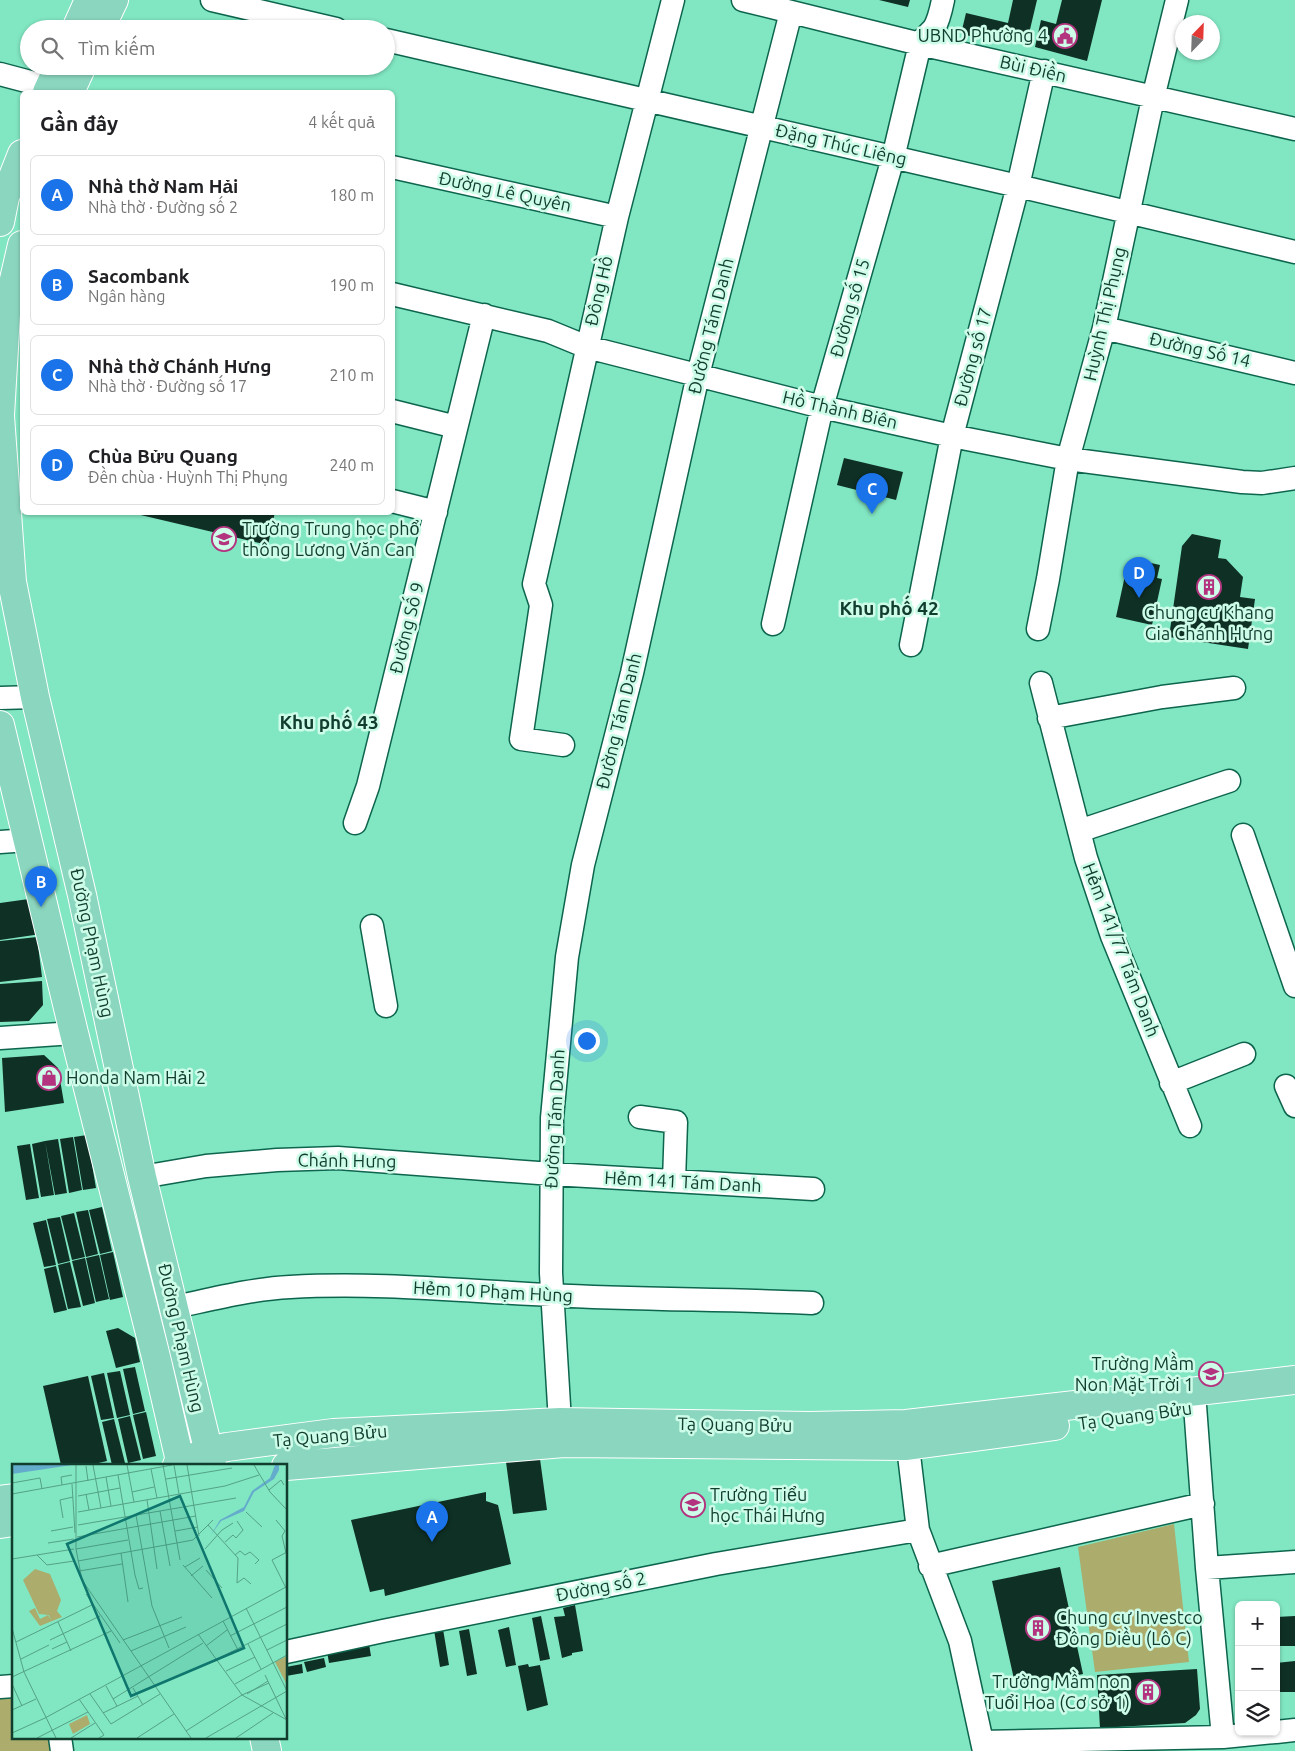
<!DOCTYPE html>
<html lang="vi">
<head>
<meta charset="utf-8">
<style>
	:root { --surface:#fff; --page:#f2f2f2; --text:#202124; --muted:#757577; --line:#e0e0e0; --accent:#1a73e8 }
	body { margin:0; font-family:Ubuntu,sans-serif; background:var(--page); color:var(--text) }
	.controls { position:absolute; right:15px; bottom:15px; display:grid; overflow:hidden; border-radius:8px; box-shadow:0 1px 4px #0004 }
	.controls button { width:45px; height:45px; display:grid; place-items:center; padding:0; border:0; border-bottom:1px solid var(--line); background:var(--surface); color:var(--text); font:25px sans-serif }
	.compass { position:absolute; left:1175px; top:15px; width:45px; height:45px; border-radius:50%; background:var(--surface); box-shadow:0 1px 4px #0004; rotate:23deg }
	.you { position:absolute; left:586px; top:1040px; width:18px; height:18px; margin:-12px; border:4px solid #fff; border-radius:50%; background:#1a73e8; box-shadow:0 0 0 8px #1a73e833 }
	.badge { display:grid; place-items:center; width:32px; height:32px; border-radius:50%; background:var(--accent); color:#fff; font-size:16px; font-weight:700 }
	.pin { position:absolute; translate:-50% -41px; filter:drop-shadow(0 1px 2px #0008) }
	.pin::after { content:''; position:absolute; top:26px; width:18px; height:15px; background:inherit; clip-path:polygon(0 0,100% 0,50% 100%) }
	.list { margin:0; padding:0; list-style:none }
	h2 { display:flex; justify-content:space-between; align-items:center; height:65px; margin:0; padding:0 20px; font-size:21px }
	h2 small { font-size:16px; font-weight:400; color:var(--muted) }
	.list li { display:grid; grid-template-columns:32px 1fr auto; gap:15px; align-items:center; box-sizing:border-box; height:80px; margin:0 10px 10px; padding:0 10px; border:1px solid var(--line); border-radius:8px }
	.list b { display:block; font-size:19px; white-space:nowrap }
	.list p { margin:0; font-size:16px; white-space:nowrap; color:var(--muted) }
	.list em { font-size:16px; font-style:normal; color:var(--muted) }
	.icon { flex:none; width:28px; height:28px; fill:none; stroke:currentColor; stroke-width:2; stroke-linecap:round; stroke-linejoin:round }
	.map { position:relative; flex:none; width:1295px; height:1751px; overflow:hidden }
	.search { position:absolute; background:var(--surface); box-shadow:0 1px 4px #0004; left:20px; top:20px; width:375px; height:55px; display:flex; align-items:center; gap:12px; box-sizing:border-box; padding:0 18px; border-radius:28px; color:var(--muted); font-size:19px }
	.panel { position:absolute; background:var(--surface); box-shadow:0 1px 4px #0004; left:20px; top:90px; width:375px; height:425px; border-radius:8px }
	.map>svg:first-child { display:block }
	.green { fill:#acac6c }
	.building { fill:#0f3025 }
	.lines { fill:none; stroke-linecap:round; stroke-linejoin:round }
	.minor-casing { stroke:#0d654d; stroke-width:25 }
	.major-casing { stroke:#fff; stroke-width:30 }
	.minor { stroke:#fff; stroke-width:22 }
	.major { stroke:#8bd6bf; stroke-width:28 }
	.labels { text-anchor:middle; stroke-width:5; stroke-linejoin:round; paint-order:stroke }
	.poi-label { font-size:18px; fill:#113d2f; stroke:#cdfce9; text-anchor:start }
	.street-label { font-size:18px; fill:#113d2f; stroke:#cdfce9 }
	.neighbourhood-label { font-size:19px; font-weight:bold; fill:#113d2f; stroke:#cdfce9 }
	.inset-road { fill:none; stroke:#54a287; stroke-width:1 }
	.view { fill:#0f766e; fill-opacity:0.15; stroke:#0f766e; stroke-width:2.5 }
	.inset-edge { fill:none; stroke:#113d2f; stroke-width:2.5 }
</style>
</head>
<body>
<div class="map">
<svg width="1295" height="1751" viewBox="0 0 1295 1751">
	<rect width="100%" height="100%" fill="#81e6c2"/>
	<path class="green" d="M1174,1524l15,138 -94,10 -17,-125z
		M14,1698v39h43l4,14h-61v-52z"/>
	<path class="building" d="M879,0h31l-2,7z
		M1013,0h24l-10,42 -25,-7 -2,8 -39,-9 5,-21 42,10z
		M1062,0h40l-15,61 -52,-14 6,-27 15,4z
		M844,458l59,14 -7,28 -59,-15z
		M128,512h147l-7,33z
		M1192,534l29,6 -3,18 8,1 17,18 -3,20 15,2 -7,50 -79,-12 13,-91z
		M1133,559l27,6 -3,13 5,1 -10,46 -36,-8 10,-46 4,1z
		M36,898l5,36 -41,6v-37z
		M37,937l5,40 -42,5v-41z
		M42,981l1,24 -14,16 -29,1v-38z
		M44,1055l14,13 6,35 -59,9 -3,-54z
		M87,1135l9,53 -13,2 -9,-53z
		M73,1137l9,53 -13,3 -9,-54z
		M58,1139l9,54 -12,2 -10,-54z
		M45,1141l9,54 -13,2 -9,-53z
		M30,1144l9,54 -13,2 -9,-54z
		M102,1207l10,44 -12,3 -11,-44z
		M88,1210l10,44 -12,3 -10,-45z
		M74,1213l11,44 -13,3 -11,-44z
		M60,1217l10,44 -12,3 -11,-45z
		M46,1220l10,45 -12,2 -11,-44z
		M113,1252l10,45 -13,3 -10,-45z
		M99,1255l10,44 -13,3 -10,-44z
		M85,1258l10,45 -12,3 -11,-45z
		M70,1262l11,45 -13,2 -10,-44z
		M56,1266l11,44 -13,3 -10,-44z
		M118,1328l17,10 5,24 -24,6 -10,-37z
		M135,1367l10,44 -12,3 -10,-45z
		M120,1371l10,44 -13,3 -10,-45z
		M104,1373l10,45 -13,2 -10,-44z
		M88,1376l19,85 -17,4h-29l-18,-79z
		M146,1412l10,44 -13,3 -10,-44z
		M130,1416l11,44 -13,3 -10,-44z
		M114,1419l11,44 -13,2 -10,-43z
		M540,1459l7,51 -34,4 -7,-52z
		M486,1492v9l12,4 13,59 -126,32 -1,-7 -14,3 -19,-72z
		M1060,1567l23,107 -67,14 -24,-107z
		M575,1605l8,46 -11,2v2l-10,3 -8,-41 11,-1 -2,-8z
		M541,1616l9,43 -10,2 -8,-43z
		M1295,1616v30h-19v-29z
		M509,1627l7,38 -10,2 -8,-37z
		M443,1629l6,36 -9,2 -6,-37z
		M469,1629l8,45 -10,2 -8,-45z
		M369,1644l2,12 -42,7 -2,-12z
		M324,1658l2,9 -19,5 -3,-10z
		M1295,1661v31h-19v-29z
		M302,1664l1,9 -17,3v-9z
		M528,1664l1,3 11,-2 8,40 -21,6 -9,-45z
		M1197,1669l3,40 -4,6 -11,8 -85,5 -3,-53z"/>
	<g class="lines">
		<defs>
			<path id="minor" d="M212,0l124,29
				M743,0l177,44 375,85
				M386,40l632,146 277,66
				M0,74l49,13
				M392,167l225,50
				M392,294l156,37 39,16 235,60 130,29 116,23 174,23 20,1 33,-5
				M1104,328l191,45
				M392,411l64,16
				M392,501l44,11
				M773,624l49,-217 71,-249 27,-114c4,-7 9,-10 14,-16 5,-8 7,-18 9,-28
				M1038,629l10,-50 20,-120 36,-131 49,-230 24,-98
				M911,645l41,-209 66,-250 26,-115
				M1041,683l45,175 26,78 78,190
				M0,698l35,-1
				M1049,718l113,-21 72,-9
				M563,745l-42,-6 20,-134 -7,-21 83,-367 56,-217
				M355,823l13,-37 116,-471
				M1079,831l150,-50
				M1243,835l52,151
				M0,842l28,-2
				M372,926l14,80
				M0,1038l74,-5
				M1171,1083l73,-29
				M1286,1086l9,20
				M640,1117l36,5 -2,59
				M142,1177l64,-11 71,-6 61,-2 214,16 261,15
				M175,1307c38,-8 76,-18 115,-20 87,-5 174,4 261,8 87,5 174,4 261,8
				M1194,1392l13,176 16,169
				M906,1430l12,100 42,111 24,110
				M563,1437l-3,-15 -9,-149 1,-155 15,-161 16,-92 49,-192 66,-298 93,-363
				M930,1566l273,-62
				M1207,1568l88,-6
				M286,1652l97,-21 333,-67 202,-34
				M0,1687l14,-1
				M1276,1732l19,-2
				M60,1737l2,14
				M982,1742l241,-5 52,-5"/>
			<path id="major" d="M76,29l13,-29
				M100,29l14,-29
				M47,92l12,-26
				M70,92l12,-26
				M0,222l5,-25 17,-43
				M0,415l6,-101 16,-69
				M0,416l12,166 23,115 47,198 60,282 70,288
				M0,725l74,308 82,324 25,108
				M177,1465l31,-14 19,-4 106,-14 227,-11 249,4 97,-2 389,-44
				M286,1466l278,-23 343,3 148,-20
				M0,1500l14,-2
				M0,1524l14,-2
				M264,1737l3,14"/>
		</defs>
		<use href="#minor" class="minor-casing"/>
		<use href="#major" class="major-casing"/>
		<use href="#minor" class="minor"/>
		<use href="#major" class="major"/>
	</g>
	<defs>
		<symbol id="civic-ring" viewBox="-11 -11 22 22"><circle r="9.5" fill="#cdfce9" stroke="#b3337f" stroke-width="1.5"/><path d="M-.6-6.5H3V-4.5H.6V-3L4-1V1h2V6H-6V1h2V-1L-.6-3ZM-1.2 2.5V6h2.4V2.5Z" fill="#b3337f"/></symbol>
		<symbol id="school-ring" viewBox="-11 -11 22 22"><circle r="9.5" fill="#cdfce9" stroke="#b3337f" stroke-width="1.5"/><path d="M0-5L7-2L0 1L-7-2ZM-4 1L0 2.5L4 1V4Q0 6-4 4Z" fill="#b3337f"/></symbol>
		<symbol id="building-ring" viewBox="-11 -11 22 22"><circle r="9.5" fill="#cdfce9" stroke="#b3337f" stroke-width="1.5"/><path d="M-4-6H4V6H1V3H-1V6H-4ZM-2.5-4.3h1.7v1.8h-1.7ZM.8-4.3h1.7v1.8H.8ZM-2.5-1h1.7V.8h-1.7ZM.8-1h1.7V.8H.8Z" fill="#b3337f"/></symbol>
		<symbol id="shop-ring" viewBox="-11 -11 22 22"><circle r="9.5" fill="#cdfce9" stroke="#b3337f" stroke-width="1.5"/><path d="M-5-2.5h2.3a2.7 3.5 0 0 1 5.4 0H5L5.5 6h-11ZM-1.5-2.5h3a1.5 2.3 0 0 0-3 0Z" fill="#b3337f"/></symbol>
	</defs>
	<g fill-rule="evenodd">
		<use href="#civic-ring" x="1051" y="22" width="28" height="28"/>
		<use href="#school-ring" x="210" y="525" width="28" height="28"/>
		<use href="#building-ring" x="1195" y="573" width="28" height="28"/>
		<use href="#shop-ring" x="35" y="1064" width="28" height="28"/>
		<use href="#school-ring" x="1197" y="1360" width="28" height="28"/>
		<use href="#school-ring" x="679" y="1491" width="28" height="28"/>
		<use href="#building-ring" x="1024" y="1614" width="28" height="28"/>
		<use href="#building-ring" x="1134" y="1678" width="28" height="28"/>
	</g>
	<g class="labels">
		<g class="poi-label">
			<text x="1048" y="42" text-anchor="end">UBND Phường 4</text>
			<text x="242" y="535">Trường Trung học phổ<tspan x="242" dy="21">thông Lương Văn Can</tspan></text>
			<text x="1209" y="619" text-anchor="middle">Chung cư Khang<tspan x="1209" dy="21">Gia Chánh Hưng</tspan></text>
			<text x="66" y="1084">Honda Nam Hải 2</text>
			<text x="1194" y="1370" text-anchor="end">Trường Mầm<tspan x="1194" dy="21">Non Mặt Trời 1</tspan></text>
			<text x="710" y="1501">Trường Tiểu<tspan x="710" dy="21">học Thái Hưng</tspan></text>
			<text x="1056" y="1624">Chung cư Investco<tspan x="1056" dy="21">Đồng Diều (Lô C)</tspan></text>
			<text x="1130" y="1688" text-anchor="end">Trường Mầm non<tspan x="1130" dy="21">Tuổi Hoa (Cơ sở 1)</tspan></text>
		</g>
		<g class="street-label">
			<text transform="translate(1033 69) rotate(13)" y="6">Bùi Điền</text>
			<text transform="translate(841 145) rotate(13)" y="6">Đặng Thúc Liêng</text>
			<text transform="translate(505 192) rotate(12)" y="6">Đường Lê Quyên</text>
			<text transform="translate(599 291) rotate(-77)" y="6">Đông Hồ</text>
			<text transform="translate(850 308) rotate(-74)" y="6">Đường số 15</text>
			<text transform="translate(1105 314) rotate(-77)" y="6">Huỳnh Thị Phụng</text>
			<text transform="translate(711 326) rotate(-76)" y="6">Đường Tám Danh</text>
			<text transform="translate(1200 350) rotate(13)" y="6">Đường Số 14</text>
			<text transform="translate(973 357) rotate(-75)" y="6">Đường số 17</text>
			<text transform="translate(840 410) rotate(13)" y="6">Hồ Thành Biên</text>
			<text transform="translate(407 628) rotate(-76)" y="6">Đường Số 9</text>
			<text transform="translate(619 721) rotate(-76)" y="6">Đường Tám Danh</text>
			<text transform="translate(92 943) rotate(78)" y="6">Đường Phạm Hùng</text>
			<text transform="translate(1121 950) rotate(69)" y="6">Hẻm 141/77 Tám Danh</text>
			<text transform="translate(555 1119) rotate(-87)" y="6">Đường Tám Danh</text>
			<text transform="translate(347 1161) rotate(1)" y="6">Chánh Hưng</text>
			<text transform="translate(683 1182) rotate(3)" y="6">Hẻm 141 Tám Danh</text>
			<text transform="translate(493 1292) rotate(3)" y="6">Hẻm 10 Phạm Hùng</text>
			<text transform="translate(181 1338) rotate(77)" y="6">Đường Phạm Hùng</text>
			<text transform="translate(1135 1416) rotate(-8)" y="6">Tạ Quang Bửu</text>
			<text transform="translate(735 1425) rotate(1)" y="6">Tạ Quang Bửu</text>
			<text transform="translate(330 1436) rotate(-5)" y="6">Tạ Quang Bửu</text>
			<text transform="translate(601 1587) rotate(-11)" y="6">Đường số 2</text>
		</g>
		<g class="neighbourhood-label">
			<text x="889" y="615">Khu phố 42</text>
			<text x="329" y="729">Khu phố 43</text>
		</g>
	</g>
	<g transform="translate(12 1464)">
		<rect width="275" height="275" fill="#81e6c2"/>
		<path d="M23,105l15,5 11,26 -4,11 5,6 -22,9 -11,-15 6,-3 5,11 8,-4 3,5 -2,-5 -10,-1 -16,-34zM275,192v29l-12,-23zM75,251l3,9 -17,10 -4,-10z" fill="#acac6c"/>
		<path d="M0,1h60l-60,9zM263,1h4v5l-5,9 -20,13 -10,19 -23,10 -10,14 9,-15 24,-13 8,-16 18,-13z" fill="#64accc"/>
		<path class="inset-road" d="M64,1v84l6,31 109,158M81,1l8,43M115,1l7,37M151,1l17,95M162,1l5,29M175,1l12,71M242,1l16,27 17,18M74,2l2,15M139,5l6,29M106,11l17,100 4,14 4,-1M94,13l5,29M154,15l66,-11M0,19l28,-5 2,11M60,20l3,49M50,21l-1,-8 11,-2M257,26l12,-10 3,5M120,28l22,-5M0,30l160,-29M74,30l3,16M66,32l42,-8M135,36l10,69M148,47l10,55M66,48l147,-26 34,-11M234,48l16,15M124,51l16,91 17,42M51,54l-3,-18 13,-3M264,56l9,11 -3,5 4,17M66,61l158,-27M196,61l30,33 -1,25M39,67l22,-4M163,67l23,-4M65,73l119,-21M213,78l8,-7 3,3 7,-8 -6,-9M36,79l26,-4M64,85l52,-9M193,85l17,-19 11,-7M275,88l-15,8 15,30M109,89l7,49M25,91l10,10 27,-4M223,91l5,-4 5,4 5,-3 9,8 -4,4M0,95l62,-10M66,97l115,-21 20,-20M171,101l29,33M173,103l15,-9M194,106l16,18M67,107l43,-7M179,112l12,-10M225,119l7,-5 7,6M74,130l34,49M234,144l41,83M211,157l15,29M46,158l13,29M0,164l12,44 32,66M186,170l44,61 45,25M218,172l57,-29M38,176l50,-24M111,176l59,-23M4,178l78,-38M236,180l13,25M194,182l21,-16M40,185l15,-7M255,186l20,-10M119,187l55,-24M9,195l28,-14M205,195l70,-35M214,207l29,-14M253,211l21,44M0,213l99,-46M0,220l10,22M223,220l52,-29M94,222l11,20M121,224l10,17M78,230l21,30 49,-30M235,230l21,-13M67,235l25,36 -5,3M101,235l90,-56M0,246l24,-11M91,249l35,-17M174,267l56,-36 27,-12M0,269l33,-15 241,-131M25,274l51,-26M59,274l24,-15M125,274l37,-24M194,274l81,-47M224,274l37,-25"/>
		<path class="view" d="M168,32l64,152 -113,48 -64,-152z"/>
		<rect width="275" height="275" class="inset-edge"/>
	</g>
</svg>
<div class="controls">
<button>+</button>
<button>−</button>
<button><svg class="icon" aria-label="layers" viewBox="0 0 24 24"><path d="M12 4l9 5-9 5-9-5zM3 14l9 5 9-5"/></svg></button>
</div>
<svg class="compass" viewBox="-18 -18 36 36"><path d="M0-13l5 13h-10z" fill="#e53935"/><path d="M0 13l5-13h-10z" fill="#757577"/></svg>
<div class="you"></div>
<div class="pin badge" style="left:432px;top:1542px">A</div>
<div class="pin badge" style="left:41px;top:907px">B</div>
<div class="pin badge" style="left:872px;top:514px">C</div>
<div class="pin badge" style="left:1139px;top:598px">D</div>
<div class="search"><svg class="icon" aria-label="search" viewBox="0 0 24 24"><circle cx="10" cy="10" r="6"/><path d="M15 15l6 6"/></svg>Tìm kiếm</div>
<section class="panel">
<h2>Gần đây<small>4 kết quả</small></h2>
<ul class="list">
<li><span class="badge">A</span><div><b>Nhà thờ Nam Hải</b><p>Nhà thờ · Đường số 2</p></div><em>180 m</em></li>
<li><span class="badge">B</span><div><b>Sacombank</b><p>Ngân hàng</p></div><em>190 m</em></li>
<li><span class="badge">C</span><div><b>Nhà thờ Chánh Hưng</b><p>Nhà thờ · Đường số 17</p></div><em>210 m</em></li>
<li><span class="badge">D</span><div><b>Chùa Bửu Quang</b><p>Đền chùa · Huỳnh Thị Phụng</p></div><em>240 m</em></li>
</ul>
</section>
</div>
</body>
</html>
